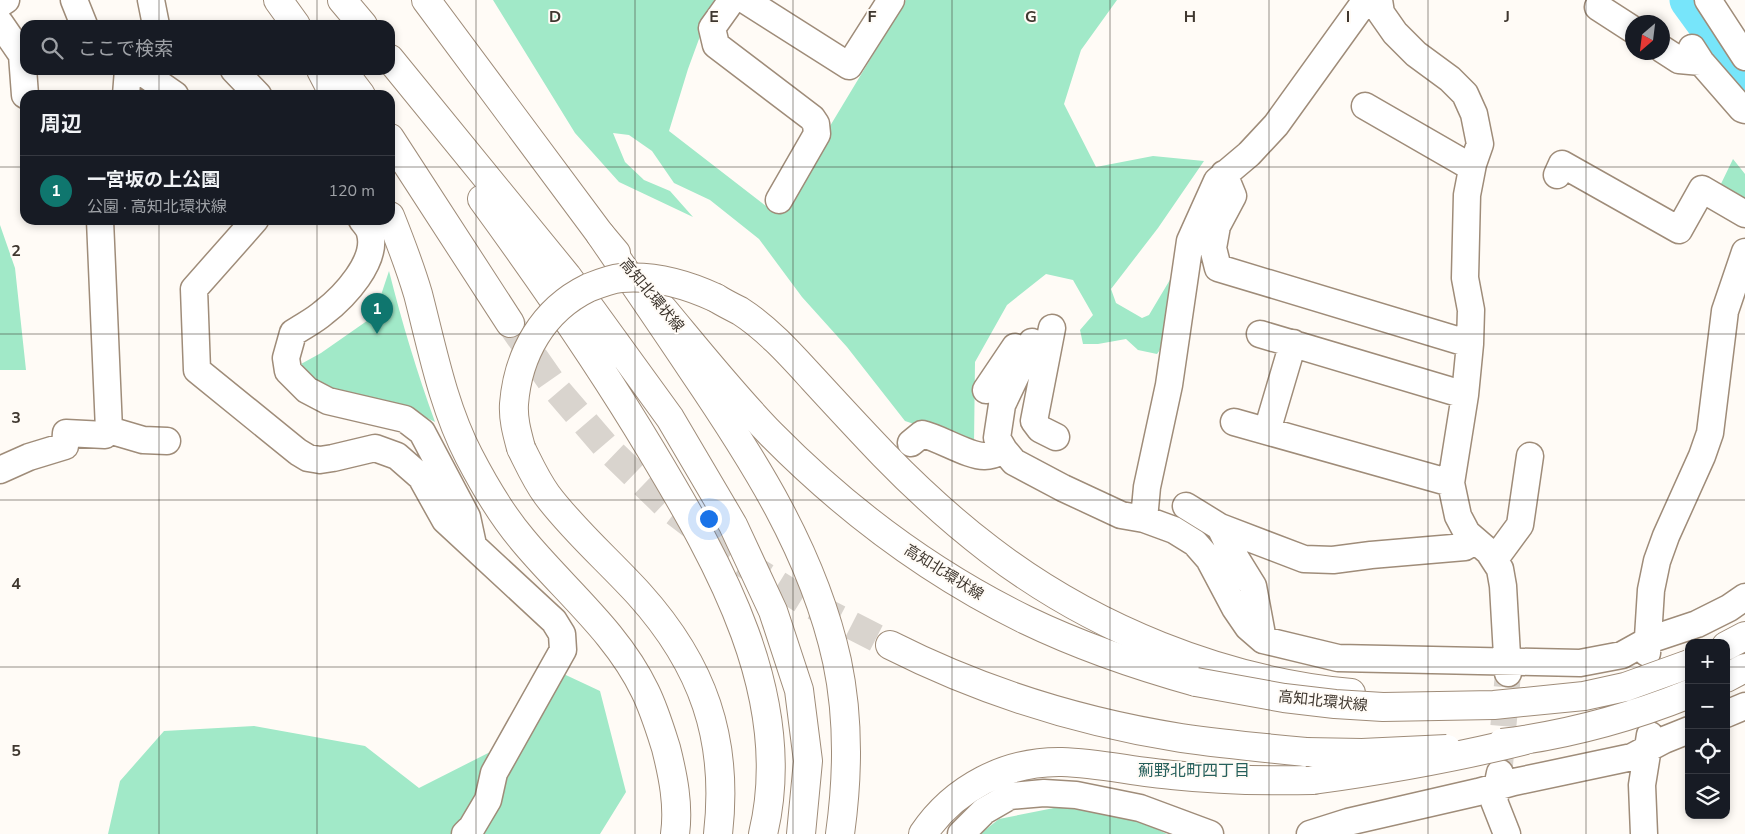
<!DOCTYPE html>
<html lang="ja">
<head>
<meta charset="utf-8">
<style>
	:root { --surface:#171b24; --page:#20242c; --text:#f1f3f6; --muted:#9ea1a6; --line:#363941; --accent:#0f766e }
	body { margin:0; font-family:"Nunito Sans","Noto Sans JP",sans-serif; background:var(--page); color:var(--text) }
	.controls { position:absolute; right:15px; bottom:15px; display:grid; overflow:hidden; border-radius:10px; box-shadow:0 2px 8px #0003 }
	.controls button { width:45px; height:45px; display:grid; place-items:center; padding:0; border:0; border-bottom:1px solid var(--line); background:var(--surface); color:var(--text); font:25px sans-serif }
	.compass { position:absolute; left:1625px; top:15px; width:45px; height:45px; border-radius:50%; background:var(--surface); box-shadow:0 2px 8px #0003; rotate:208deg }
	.you { position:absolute; left:708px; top:518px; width:18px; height:18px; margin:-12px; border:4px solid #fff; border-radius:50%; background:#1a73e8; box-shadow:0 0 0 8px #1a73e833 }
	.badge { display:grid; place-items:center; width:32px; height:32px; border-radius:50%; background:var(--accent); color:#fff; font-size:16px; font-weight:700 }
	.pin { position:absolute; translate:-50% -41px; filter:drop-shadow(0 1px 2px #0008) }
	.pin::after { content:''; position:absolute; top:26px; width:18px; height:15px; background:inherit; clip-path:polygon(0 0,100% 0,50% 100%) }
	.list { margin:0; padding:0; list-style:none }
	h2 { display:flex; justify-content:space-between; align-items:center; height:65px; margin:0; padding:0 20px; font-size:21px }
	h2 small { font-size:16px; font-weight:400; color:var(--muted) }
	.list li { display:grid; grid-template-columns:32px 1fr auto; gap:15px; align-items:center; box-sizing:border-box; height:70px; padding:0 20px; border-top:1px solid var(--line) }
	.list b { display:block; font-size:19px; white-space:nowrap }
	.list p { margin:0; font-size:16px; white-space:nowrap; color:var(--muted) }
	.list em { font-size:16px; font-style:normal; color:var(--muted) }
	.icon { flex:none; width:28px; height:28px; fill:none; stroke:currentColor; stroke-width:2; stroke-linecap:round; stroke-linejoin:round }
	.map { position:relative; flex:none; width:1745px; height:834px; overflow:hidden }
	.search { position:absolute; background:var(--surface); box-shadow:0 2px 8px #0003; left:20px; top:20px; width:375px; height:55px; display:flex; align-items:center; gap:12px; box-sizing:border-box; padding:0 18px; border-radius:15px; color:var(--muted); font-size:19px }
	.panel { position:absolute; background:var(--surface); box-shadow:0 2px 8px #0003; left:20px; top:90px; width:375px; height:135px; border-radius:15px }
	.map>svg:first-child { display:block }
	.green { fill:#a1e9c8 }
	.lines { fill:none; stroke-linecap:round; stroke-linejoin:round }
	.river { stroke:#77e5fa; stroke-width:39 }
	.minor-tunnel { stroke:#d9d4ce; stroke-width:26; stroke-dasharray:26 13; stroke-linecap:butt }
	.major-tunnel { stroke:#d9d4ce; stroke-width:28; stroke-dasharray:28 14; stroke-linecap:butt }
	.minor-casing { stroke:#9f8c79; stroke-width:29 }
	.major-casing { stroke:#9f8c79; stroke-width:30 }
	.highway-casing { stroke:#9f8c79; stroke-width:30 }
	.minor { stroke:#fff; stroke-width:26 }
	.major { stroke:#fff; stroke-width:28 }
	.highway { stroke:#fff; stroke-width:28 }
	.major-bridge-casing { stroke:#9f8c79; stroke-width:30; stroke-linecap:butt }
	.highway-bridge-casing { stroke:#9f8c79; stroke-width:30; stroke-linecap:butt }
	.major-bridge { stroke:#fff; stroke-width:28 }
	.highway-bridge { stroke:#fff; stroke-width:28 }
	.grid { fill:none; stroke:#3f372f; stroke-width:1; stroke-opacity:0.55 }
	.labels { text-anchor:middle; stroke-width:4; stroke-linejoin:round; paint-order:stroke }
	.street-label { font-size:15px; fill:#3f372f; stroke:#fffbf6 }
	.neighbourhood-label { font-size:16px; fill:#265f5b; stroke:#fffbf6 }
	.grid-label { font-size:16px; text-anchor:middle; font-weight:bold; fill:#3f372f; stroke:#fffbf6; stroke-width:4; stroke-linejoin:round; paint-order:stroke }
</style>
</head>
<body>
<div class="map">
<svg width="1745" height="834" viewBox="0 0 1745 834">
	<rect width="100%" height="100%" fill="#fffbf6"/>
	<path class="green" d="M493,0h226l-9,9 -22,60 -19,62 106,82 11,-14 120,-199h211l-36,50 -17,54 32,63 57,-11 51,5 -46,67 -47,61 5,14 26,15 7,-3 25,-42 -9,70 -8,11 -19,-4 -12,-11 -28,5h-15l-3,-14 13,-15 -20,-35 -27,-6 -39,31 -32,57 -1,82 -69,-23 -58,-74 -45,-50 -43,-58 -49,-39 -36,-17 -22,-32 -23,-16 -16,-2 12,29 19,18 26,11 23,26 -74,-35 -44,-49z
		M1733,159l12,15v30l-27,-14z
		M0,225l15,43 11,102h-26z
		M389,271c13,52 28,101 46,151l-22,-11 -69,-14 -33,-18 -10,-15 20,-11 53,-37z
		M553,669l47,22 26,101 -26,42h-492l12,-53 44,-50 90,-5 111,20 54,42 81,-41z
		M1059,807l72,10 36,17h-187l19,-15z"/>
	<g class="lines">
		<path class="river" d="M1689,0l40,55 16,19"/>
		<path class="minor-tunnel" d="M1500,765l8,-92"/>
		<path class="major-tunnel" d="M510,323l47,67 50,58 60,58 68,52 71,44 84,43"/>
		<defs>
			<path id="minor" d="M74,0l10,25
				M151,0l5,25
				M732,0l-20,28 4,17 96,73 4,6 1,10 -38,66
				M745,0l104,66 42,-66
				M1366,0l-90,125 -27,29 -32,27 -27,60 -21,144 -22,102 -3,32 30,11 21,13 14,16 26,49 13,19 15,13 75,18 242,5 42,-8 27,-15 48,-16 32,-16 16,-11
				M1379,0l2,13 14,20 21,21 34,25 15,15 9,20 6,30 -7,20 -6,31 -2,83 6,32 -1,34 -5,51 -14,88 7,33 9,17 22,19 11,17 3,17 5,87
				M1708,0l37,57
				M0,4l6,-4
				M1598,7l34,22
				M0,23l22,32 3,40
				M1692,48l9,14 41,47 3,1
				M1662,49l17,11 22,2
				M139,70l36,25
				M234,70l24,25
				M126,95l2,-25
				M1365,106l99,57 9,1
				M1224,174l9,22 -16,30 -4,22 5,20 252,76
				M1557,175l5,-11 117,66 23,-41 43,25
				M100,220l9,210 34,10 24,1
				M255,220l-61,69 3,81 101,82 10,6 12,2 13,-2 42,-10 22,8 24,21 24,43 109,101 8,13 1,16 -69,123 -6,27 -16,27 -7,7
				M362,220c3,4 7,8 8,13 8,28 -26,64 -47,80 -9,8 -20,13 -30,20l-7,25 2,13 19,19 21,11 77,18 17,13 45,85 6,28
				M1052,328l-18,93 6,8 16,8
				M1260,334l205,61
				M1032,342l-30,63 -5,33 7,12 10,12 49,26 58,27 23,4
				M986,390l29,-43
				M1234,422l217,61
				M1267,431l26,-88
				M911,443l11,-9c18,4 48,23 63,22 8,0 13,-3 19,-6
				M0,470l29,-13 36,-11 1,-13 39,2 4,-5
				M1186,506l34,21 84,32 29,1 38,-5 94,-8 9,-7
				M1220,527l12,25 21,34 10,54
				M1495,559l25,-34 10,-69
				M1647,653l4,-63 6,-29 9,-25 36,-80 8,-23 15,-122 20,-59
				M1726,714l19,-8
				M1500,773l-6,28 13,33
				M961,834l23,-23 26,-15 34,-3 32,2 64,13 70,26
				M1310,834l38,-12 130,-30 36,-10 118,-25 32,-17 25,-10
				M1644,834l-2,-49 8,-50"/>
			<path id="major" d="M426,0l174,234 16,19
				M342,70l19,25
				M390,138l120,185
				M663,309c35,42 70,86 108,125 74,75 161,140 255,186 54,26 112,46 170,62
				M890,645c91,46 190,77 291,93 42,6 83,10 125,14
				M1726,646l19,-10
				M1726,678l19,-10"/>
			<path id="highway" d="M278,0l18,25
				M342,0l21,25
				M390,59l177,217 103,142 63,107 40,86 26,79 9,71 -7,73
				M321,70l13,25
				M482,199c60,82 117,164 169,251 68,113 145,247 112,384
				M390,216c10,25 20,51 28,78 14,54 25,112 51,162 15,29 32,58 53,83 41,50 95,93 123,152 9,18 15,38 21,57 7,28 13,57 9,86
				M600,234c30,44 61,89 91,134 62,91 122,184 146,293 12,57 11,116 3,173
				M716,298c8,5 16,9 24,13 28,18 51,44 73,68 23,25 47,51 71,76 33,34 68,66 106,95 102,78 232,131 361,143
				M521,448c8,16 15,32 26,47 27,36 62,66 92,99 64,71 90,145 79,240
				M923,834c31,-46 83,-73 139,-72 37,1 73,10 110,13 47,5 94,6 141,5"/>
		</defs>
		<use href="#minor" class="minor-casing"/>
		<use href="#major" class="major-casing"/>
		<use href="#highway" class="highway-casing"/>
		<use href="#minor" class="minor"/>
		<use href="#major" class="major"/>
		<use href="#highway" class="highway"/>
		<defs>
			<path id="major-bridge" d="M1196,682l88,16 51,6 48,3 111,-2 90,-9 41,-9 64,-23
				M1502,743c64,-8 127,-25 187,-49
				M1306,752l56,1 85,-4"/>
			<path id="highway-bridge" d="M521,448c-4,-15 -8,-29 -7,-44 4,-50 29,-94 74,-116 10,-4 22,-9 33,-10 34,-3 65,6 95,20
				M1313,780c73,-10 141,-22 213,-40"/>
		</defs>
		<use href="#major-bridge" class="major-bridge-casing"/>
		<use href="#highway-bridge" class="highway-bridge-casing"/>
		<use href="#major-bridge" class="major-bridge"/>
		<use href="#highway-bridge" class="highway-bridge"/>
	</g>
	<path class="grid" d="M159,0v25M317,0v25M476,0v834M635,0v834M793,0v834M952,0v834M1110,0v834M1269,0v834M1428,0v834M1586,0v834M159,70v25M317,70v25M0,167h25M390,167h1355M159,220v614M317,220v614M0,334h1745M0,500h1745M0,667h1689M1726,667h19"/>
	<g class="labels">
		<g class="street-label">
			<text transform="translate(652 295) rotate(50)" y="5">高知北環状線</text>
			<text transform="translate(944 572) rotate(32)" y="5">高知北環状線</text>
			<text transform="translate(1323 701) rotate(6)" y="5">高知北環状線</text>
		</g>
		<g class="neighbourhood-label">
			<text x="1194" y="776">薊野北町四丁目</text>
		</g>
	</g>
	<g class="grid-label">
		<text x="555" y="22">D</text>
		<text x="714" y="22">E</text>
		<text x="872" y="22">F</text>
		<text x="1031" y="22">G</text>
		<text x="1190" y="22">H</text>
		<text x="1348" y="22">I</text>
		<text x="1507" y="22">J</text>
		<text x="16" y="256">2</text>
		<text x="16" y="423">3</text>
		<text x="16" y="589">4</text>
		<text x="16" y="756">5</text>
	</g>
</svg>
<div class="controls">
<button>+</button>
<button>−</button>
<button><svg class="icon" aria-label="locate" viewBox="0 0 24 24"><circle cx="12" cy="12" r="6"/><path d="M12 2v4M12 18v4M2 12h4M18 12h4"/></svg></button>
<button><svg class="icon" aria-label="layers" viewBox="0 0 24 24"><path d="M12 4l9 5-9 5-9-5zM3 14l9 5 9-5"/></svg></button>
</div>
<svg class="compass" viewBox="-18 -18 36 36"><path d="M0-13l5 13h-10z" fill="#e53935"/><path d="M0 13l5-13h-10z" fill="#9ea1a6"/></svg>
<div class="you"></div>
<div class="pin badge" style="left:377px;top:334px">1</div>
<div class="search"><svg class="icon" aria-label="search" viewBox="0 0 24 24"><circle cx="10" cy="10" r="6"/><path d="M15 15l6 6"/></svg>ここで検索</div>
<section class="panel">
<h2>周辺<small></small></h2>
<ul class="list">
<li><span class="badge">1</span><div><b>一宮坂の上公園</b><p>公園 · 高知北環状線</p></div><em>120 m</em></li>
</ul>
</section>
</div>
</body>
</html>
